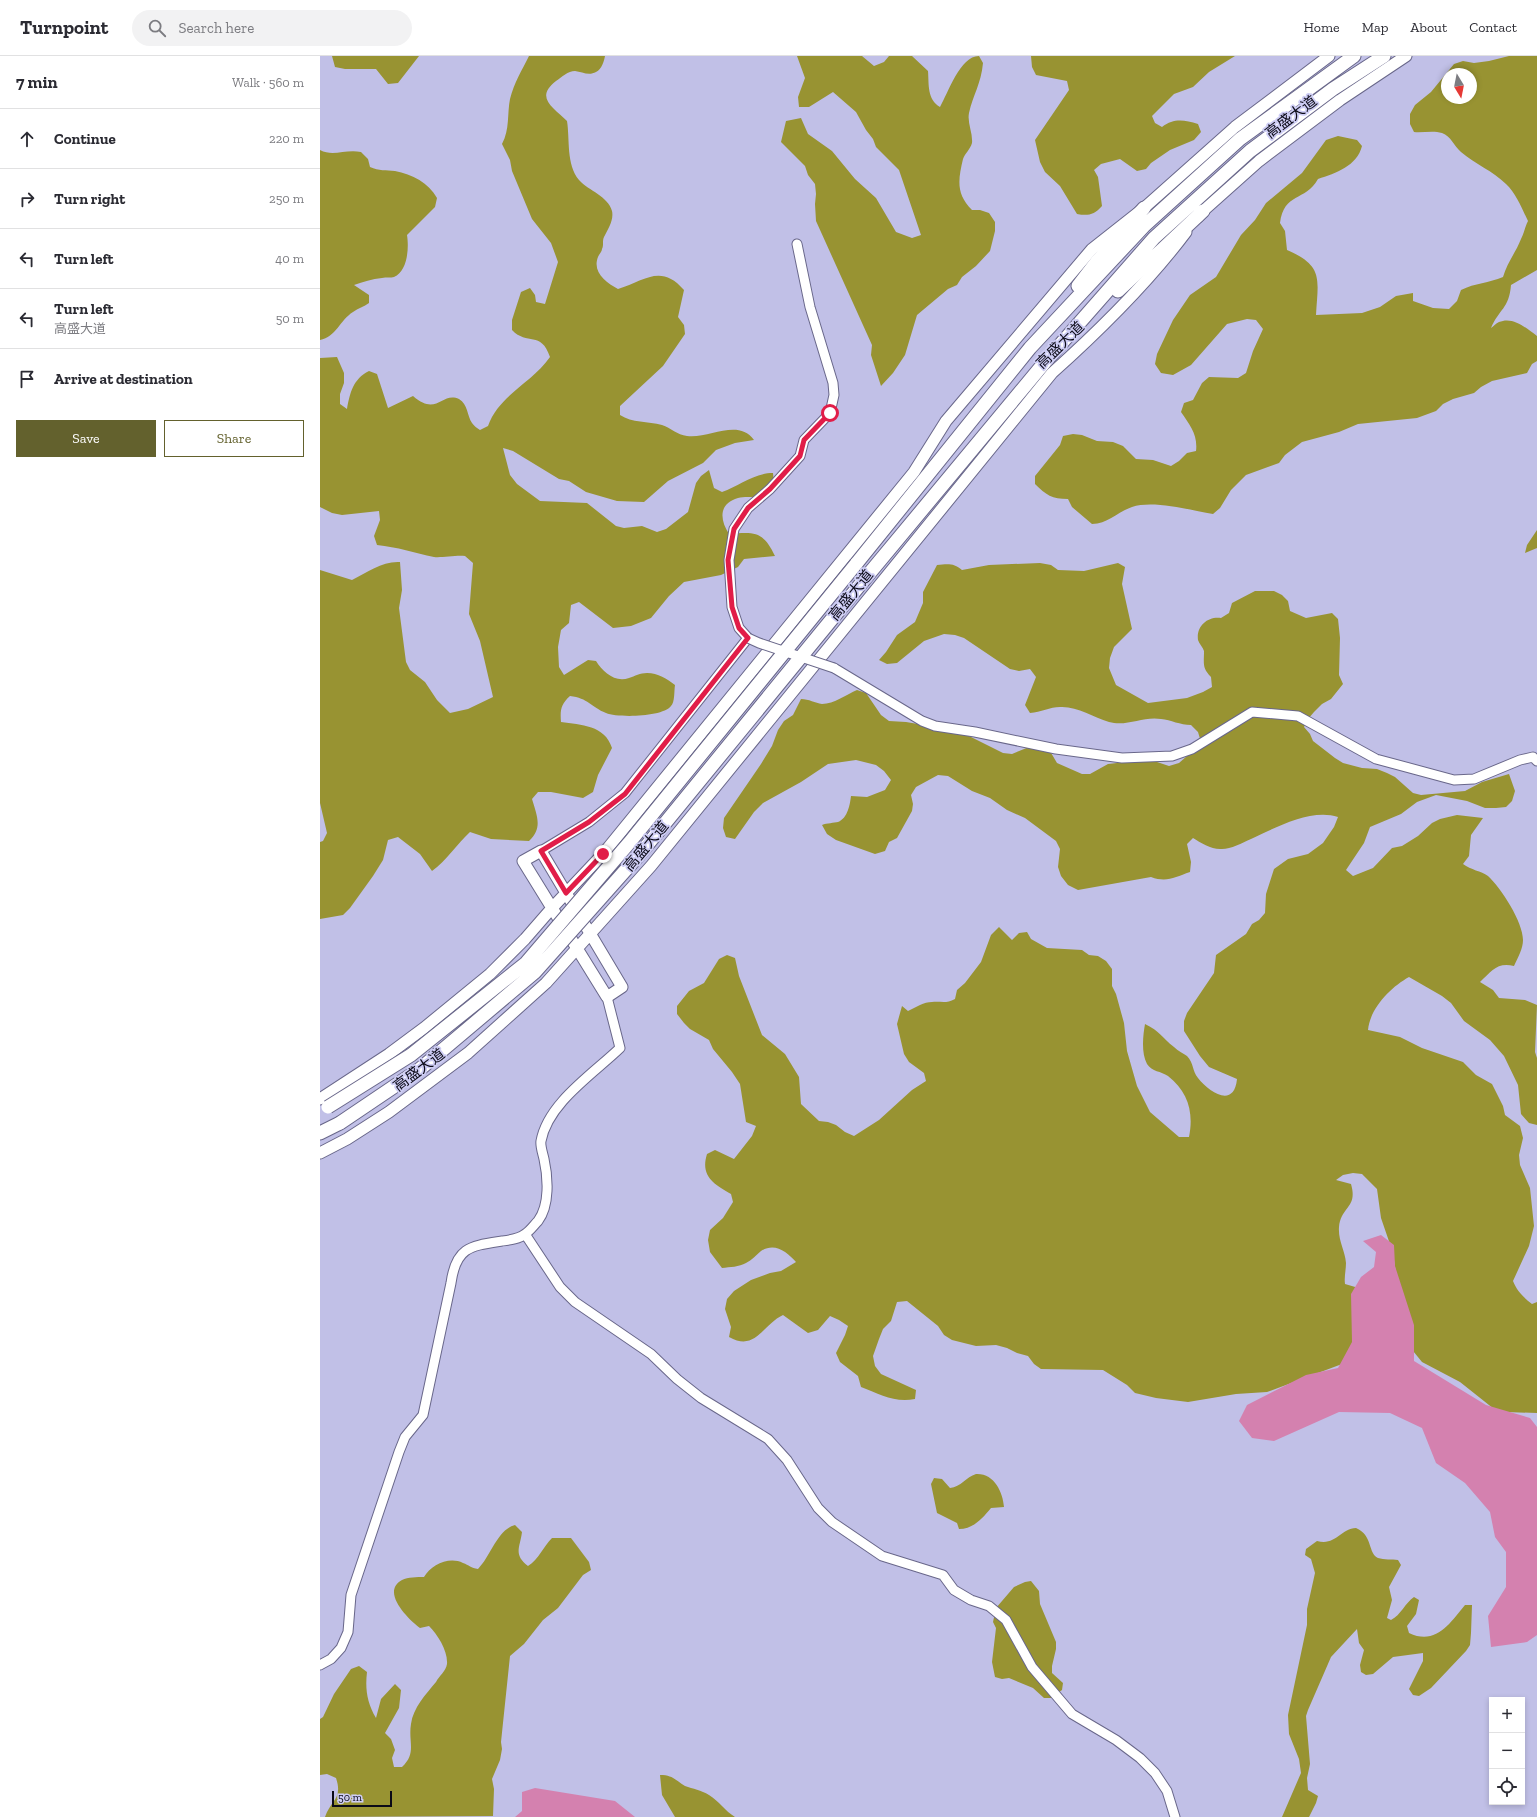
<!DOCTYPE html>
<html lang="en">
<head>
<meta charset="utf-8">
<style>
	:root { --surface:#fff; --page:#f2f2f3; --text:#2b2b33; --muted:#7c7c81; --line:#e1e1e2; --accent:#63612d }
	body { margin:0; font-family:"Zilla Slab","Noto Sans SC",serif; background:var(--page); color:var(--text) }
	.controls { position:absolute; right:12px; bottom:12px; display:grid; overflow:hidden; border-radius:0px; box-shadow:0 2px 6px #0003 }
	.controls button { width:36px; height:36px; display:grid; place-items:center; padding:0; border:0; border-bottom:1px solid var(--line); background:var(--surface); color:var(--text); font:20px sans-serif }
	.compass { position:absolute; left:1121px; top:12px; width:36px; height:36px; border-radius:50%; background:var(--surface); box-shadow:0 2px 6px #0003; rotate:170deg }
	.scale { position:absolute; left:12px; bottom:10px; width:60px; box-sizing:border-box; padding-left:4px; border:2px solid #0b0a17; border-top:0; font-size:11px; line-height:14px; white-space:nowrap; color:#0b0a17; -webkit-text-stroke:3px #cecdf4; paint-order:stroke }
	.stop { position:absolute; width:12px; height:12px; margin:-9px; border:3px solid #e11d48; border-radius:50%; background:#fff }
	.stop.end { background:#e11d48; border-color:#fff; box-shadow:0 1px 4px #0008 }
	.list { margin:0; padding:0; list-style:none }
	h2 { display:flex; justify-content:space-between; align-items:center; height:52px; margin:0; padding:0 16px; font-size:17px }
	h2 small { font-size:13px; font-weight:400; color:var(--muted) }
	.list li { display:grid; grid-template-columns:26px 1fr auto; gap:12px; align-items:center; box-sizing:border-box; height:60px; padding:0 16px; border-top:1px solid var(--line) }
	.list b { display:block; font-size:15px; white-space:nowrap }
	.list p { margin:0; font-size:13px; white-space:nowrap; color:var(--muted) }
	.list em { font-size:13px; font-style:normal; color:var(--muted) }
	.actions { display:flex; gap:8px; padding:12px 16px }
	.actions a { flex:1; padding:9px 0; border:1px solid var(--accent); border-radius:0px; text-align:center; font-size:14px; color:var(--accent) }
	.actions .main { background:var(--accent); color:#fff }
	.icon { flex:none; width:22px; height:22px; fill:none; stroke:currentColor; stroke-width:2; stroke-linecap:round; stroke-linejoin:round }
	.map { position:relative; flex:none; width:1217px; height:1761px; overflow:hidden }
	header { display:flex; align-items:center; gap:24px; box-sizing:border-box; height:56px; padding:0 20px; background:var(--surface); border-bottom:1px solid var(--line) }
	header strong { font-size:19px }
	nav { display:flex; gap:22px; margin-inline-start:auto; font-size:14px }
	.search { width:280px; height:36px; background:var(--page); display:flex; align-items:center; gap:10px; box-sizing:border-box; padding:0 14px; border-radius:22px; color:var(--muted); font-size:15px }
	main { display:flex }
	aside { flex:1; background:var(--surface) }
	.map>svg:first-child { display:block }
	.forest { fill:#989332; fill-rule:evenodd }
	.water { fill:#d481af }
	.lines { fill:none; stroke-linecap:round; stroke-linejoin:round }
	.minor-casing { stroke:#69678a; stroke-width:11 }
	.major-casing { stroke:#69678a; stroke-width:13 }
	.highway-casing { stroke:#69678a; stroke-width:15 }
	.minor { stroke:#fff; stroke-width:9 }
	.major { stroke:#fff; stroke-width:11 }
	.highway { stroke:#fff; stroke-width:13 }
	.minor-bridge-casing { stroke:#69678a; stroke-width:11; stroke-linecap:butt }
	.highway-bridge-casing { stroke:#69678a; stroke-width:15; stroke-linecap:butt }
	.minor-bridge { stroke:#fff; stroke-width:9 }
	.highway-bridge { stroke:#fff; stroke-width:13 }
	.route { stroke:#e11d48; stroke-width:5 }
	.labels { text-anchor:middle; stroke-width:3.5; stroke-linejoin:round; paint-order:stroke }
	.street-label { font-size:15px; fill:#0b0a17; stroke:#cecdf4 }
</style>
</head>
<body>
<header>
<strong>Turnpoint</strong>
<div class="search"><svg class="icon" aria-label="search" viewBox="0 0 24 24"><circle cx="10" cy="10" r="6"/><path d="M15 15l6 6"/></svg>Search here</div>
<nav><a>Home</a><a>Map</a><a>About</a><a>Contact</a></nav>
</header>
<main>
<aside>
<h2>7 min<small>Walk · 560 m</small></h2>
<ul class="list">
<li><svg class="icon" aria-label="ahead" viewBox="0 0 24 24"><path d="M12 20V5M6 11l6-6 6 6"/></svg><div><b>Continue</b></div><em>220 m</em></li>
<li><svg class="icon" aria-label="right" viewBox="0 0 24 24"><path d="M7 20v-9h11M14 6l5 5-5 5"/></svg><div><b>Turn right</b></div><em>250 m</em></li>
<li><svg class="icon" aria-label="left" viewBox="0 0 24 24"><path d="M17 20v-9H6M10 6l-5 5 5 5"/></svg><div><b>Turn left</b></div><em>40 m</em></li>
<li><svg class="icon" aria-label="left" viewBox="0 0 24 24"><path d="M17 20v-9H6M10 6l-5 5 5 5"/></svg><div><b>Turn left</b><p>高盛大道</p></div><em>50 m</em></li>
<li><svg class="icon" aria-label="arrive" viewBox="0 0 24 24"><path d="M6 21V4h12l-3 4 3 4H6"/></svg><div><b>Arrive at destination</b></div></li>
</ul>
<div class="actions"><a class="main">Save</a><a>Share</a></div>
</aside>
<div class="map">
<svg width="1217" height="1761" viewBox="0 0 1217 1761">
	<rect width="100%" height="100%" fill="#c1c0e7"/>
	<path class="forest" d="M12,0h87l-21,27 -10,1 -12,-15h-31l-10,-2z
		M209,0h76c-1,5 -3,13 -9,16 -7,4 -14,0 -21,-1 -7,0 -13,6 -19,10 -22,17 -2,27 11,40 3,19 -1,43 12,59 10,11 29,16 33,31 2,9 -4,18 -8,26 -2,4 0,8 -2,12 0,3 -3,5 -4,8 -6,15 8,26 20,32 26,-8 43,-26 66,1l-6,27 6,8 1,9 -22,32 -43,40v9c12,8 28,6 42,10 9,3 15,10 25,11 22,3 51,-18 67,4l-19,3 -19,7 -13,13 -35,18 -24,21 -27,-1 -31,-9 -17,-11 -10,-2 -46,-28 -10,-3 7,27 7,9 23,17 47,2 29,23 8,2 18,-2 15,6 9,-3 22,-17 8,-29 5,-7 8,-6 5,18 8,4c17,-6 32,-19 51,-19l1,10c-5,3 -11,10 -17,13 -6,2 -13,0 -19,2 -20,6 -18,22 -9,36 26,-2 34,-3 46,22l-31,3 -6,8 -17,8 -37,7 -15,14 -18,22 -20,8 -18,2 -34,-26 -8,3 -2,18 -8,7 -3,17 1,20 5,8 24,-15 8,1c7,11 19,22 33,17 6,-2 11,-5 18,-5 11,0 20,6 28,12 -1,6 0,17 -4,21 -8,11 -53,12 -65,7 -15,-6 -18,-15 -36,-17 -9,8 -10,14 -9,26 20,3 44,3 51,26l-14,27 -5,17 -10,6 -32,-6h-13l-6,7c5,17 11,29 -3,42l-38,-2 -21,-7c-13,12 -24,29 -38,39l-12,-17 -22,-17 -10,3 -5,20 -10,16 -23,32 -7,7 -23,4v-77l3,-1 4,-8 -7,-30v-233l32,10c16,-8 30,-19 48,-18l2,28 -3,18 7,54 4,8 15,12 12,18 13,13 18,-4 25,-12 -13,-56 -11,-27 4,-51 -8,-7c-9,-1 -24,2 -31,1 -19,-4 -37,-10 -57,-12l-3,-9 6,-16 -1,-9 -37,4 -10,-2 -12,-6v-149l17,-1 7,16v10l-4,11v10l7,5c3,-16 6,-30 22,-38l8,3 11,34 25,-12c24,21 29,-5 46,3 9,5 8,17 13,24 2,3 5,5 8,7l8,-4c11,-31 44,-43 62,-69 -9,-27 -23,-11 -38,-27v-10l9,-28 9,-4 5,7 1,7 9,2 13,-42 -7,-19 -19,-24 -20,-48 -2,-11 -8,-16c8,-15 5,-30 8,-45 4,-16 12,-29 19,-43z
		M477,0h65l12,10 10,-4 5,-6h23l16,15c1,14 -1,28 12,36 8,-14 20,-51 39,-51l4,7c-2,21 -10,32 -14,50 -2,10 4,20 3,30 -2,7 -7,10 -9,16 -5,21 -7,35 9,51h8l9,3 6,9v9l-5,20 -14,15 -14,11 -5,8 -9,4 -31,26 -12,40 -12,18 -12,13 -10,-31 1,-10 -56,-124 -1,-17 1,-10 -1,-10 -7,-9 -3,-9 -24,-24 5,-21 15,-3 7,16 24,17 23,28 21,19 20,34 16,6 9,-3 -22,-65 -23,-23 -3,-8 -7,-9 -10,-18 -23,-20 -24,15h-10l-1,-10 7,-19z
		M711,0h204l-26,16 -16,15 -19,7 -22,22 3,7 7,4c12,-9 22,-7 36,-3l3,8 -7,8 -24,10 -19,13 -5,6 -9,2 -17,-12 -19,5 -7,6 4,7 4,29c-8,9 -14,10 -25,8l-17,-28 -15,-14 -5,-10 -5,-22 34,-50 -2,-9 -31,-6 -4,-8z
		M1189,0h28v214l-26,15c-2,24 -12,24 -20,43 2,-1 5,-5 8,-6 14,-6 27,6 38,14v25l-5,3 -5,9 -35,8 -11,6 -7,6 -21,6 -10,5 -7,7 -19,7 -59,6 -19,8 -37,10 -17,13 -6,8 -33,12 -15,15 -11,18 -7,6c-23,-4 -60,-14 -81,-7 -15,5 -24,17 -40,17l-20,-17 -4,-8c-16,0 -22,-4 -33,-15v-8l25,-31 3,-9 10,-2 9,1 15,6 16,1 10,4 13,13 17,1 18,6 8,-5 8,-8 9,-2c2,-16 -6,-26 -15,-39l3,-9 9,-3 9,-17 7,-6 29,1 8,-5 7,-22 10,-22 -7,-9 -9,-1 -20,5 -36,41 -18,10 -12,-2 -6,-9 2,-10 16,-34 17,-25 26,-18 25,-42 14,-15 11,-17 36,-30 24,-33 12,-4 19,4 5,6c-5,20 -26,27 -44,33 -13,23 -34,13 -38,44l5,8 2,19c37,16 31,29 29,65l46,-2 18,-6 16,-11 17,-3v8l20,7 16,1 8,-8 4,-11c14,-7 28,-7 42,-13 4,-14 13,-25 18,-38 3,-6 4,-12 7,-18 -6,-12 -12,-28 -22,-37 -13,-13 -31,-20 -45,-32 -7,-6 -10,-16 -19,-19 -9,-3 -19,0 -28,-1l-4,-8v-10l5,-9 16,-13 23,-28 9,-3 11,2 15,-2zM1127,18h24v24h-24z
		M0,94c13,7 25,-1 41,2l7,7 2,8c9,4 16,3 25,4 17,3 34,12 42,27l-2,9 -28,28c2,12 1,36 -13,42 -3,1 -8,0 -12,1 -10,1 -19,4 -28,7l15,10v8c-5,4 -11,5 -16,9 -13,8 -17,25 -33,28z
		M1217,474v18l-12,5 2,-8z
		M720,507l11,2 7,5 26,1 34,-8 7,4 -3,17 10,45 -18,18 -4,11 -1,10 7,17 32,18 39,-5 16,-6 9,-5 -1,-10c-9,-9 -7,-13 -7,-26 -1,-4 -5,-7 -6,-11 -2,-14 10,-24 23,-22l8,-5 3,-10 23,-12h19l8,4 6,6 2,10 16,7 26,-5 6,6 2,19 -1,37 4,9 -12,15 -9,5 -8,8 -6,7 -4,8 6,7 3,7 22,17 8,5 19,5 15,1 10,4 8,4 18,16 8,2 44,-4 17,-9 27,-8 6,17 -3,10 -6,6 -10,1h-11l-18,-7 -31,-6 -19,7 -16,12 -31,13 -6,16 -18,27 7,6 20,-8 19,-20 10,-2 16,-10 14,-13 8,-4 17,-4 26,3 -12,17 -2,21 -6,8c8,6 18,7 25,12 13,12 35,46 35,64 0,9 -5,17 -9,26 -17,-4 -22,5 -34,16l13,8 6,8 26,2 12,5 -2,47 2,6v67l-8,-2 -8,-9 -3,-29 -14,-29 -14,-16 -26,-19 -13,-18 -9,-7 -33,-19c-18,10 -39,31 -41,53l32,7 22,11 41,14 13,13 16,9 11,22 2,9 15,11 3,12 -4,17 1,10 10,23 4,38 -5,20 -16,35c4,10 10,16 19,23l5,-2v111l-31,-1 -12,-3 -34,-27 -38,-20 -13,-16 -4,-10 -12,-83 -12,-35 -4,-29 -15,-15 -9,-1 -10,2 -7,5 15,4c7,24 -10,22 -12,43 -1,14 6,23 7,36 0,7 -2,14 -1,21l17,5 15,11 -35,64 -75,28 -31,2 -48,8 -32,-4 -21,-5 -8,-8 -24,-15 -62,-1 -7,-5 -6,-8 -11,-3 -10,-5 -11,-3 -20,1 -24,-6 -8,-5 -6,-9 -31,-25 -10,1 -6,19 -8,8 -4,10 -6,17 2,10 6,8 35,16 -1,9c-21,4 -35,-5 -54,-12l-3,-11 -18,-14 -4,-9 9,-18 3,-9 -9,-6 -9,-4 -12,14 -10,3 -25,-18c-21,10 -27,37 -54,22l2,-10 -6,-18 2,-10 7,-8 17,-11 19,-7 11,-2 15,-9c-9,-10 -21,-20 -35,-11 -5,4 -9,9 -15,12 -7,4 -16,4 -24,5l-12,-16 -2,-12 2,-10 13,-12 10,-16 -2,-8c-17,-10 -31,-18 -24,-40l8,-4 19,9 18,-23 4,-10 -10,-4 -6,-38 -8,-12 -19,-23 -4,-9 -19,-11 -6,-6 -7,-9v-8l12,-15 15,-8 15,-24 8,-4 8,3 4,18 23,59 23,19 14,23 2,27 18,17 9,1 8,3 9,7 9,4 25,-16 33,-30 14,-9 -2,-8 -15,-11 -5,-8 -7,-30 5,-18 6,5c8,-4 16,-9 24,-9 9,-1 14,2 23,-3l2,-9 8,-7 16,-21 10,-27 8,-8 13,13 7,-7 8,-1 4,7 16,9 35,2 7,5 9,1 8,5 6,8v17l4,8 8,29 3,28 10,35 13,26 29,25h10c5,-25 -1,-45 -21,-61 -7,-5 -16,-4 -21,-12 -6,-11 -4,-29 -2,-40 15,7 17,14 29,23 4,4 9,6 13,9 7,7 5,15 11,22 11,14 36,31 39,1l-28,-12 -9,-11 -16,-25v-10l3,-8 27,-40 2,-18 30,-21 6,-10 7,-4 6,-7 1,-19 8,-25 14,-10 20,-5 15,-11 11,-16 4,-10c-27,-9 -63,11 -87,22 -9,4 -20,10 -29,10 -10,1 -21,-6 -29,-11l-6,6 4,18 -1,10c-15,5 -23,11 -39,5l-73,13 -10,-5 -7,-9 -3,-9 2,-18 -4,-8 -31,-23 -18,-8 -17,-12 -18,-7 -24,-15 -10,-1 -22,12 -5,8 2,9 -1,7 -15,27 -8,4 -4,9 -10,3 -39,-14 -9,-6 -5,-9c5,-2 12,-2 16,-3 10,-4 12,-18 13,-26l16,1 18,-7 6,-10 -7,-9 -8,-6 -20,-5 -28,4 -27,18 -38,21 -9,9 -19,27 -9,-2 -3,-9 1,-10 37,-54 11,-18 6,-16 6,-9 9,-6 8,-16c8,0 14,4 21,5 12,0 25,-10 35,-14l9,3 15,22 8,6 17,1 36,6 23,6 38,19 9,1 27,-11 8,3 10,17 25,11h8l18,-10 27,-3h19l15,5 10,-3 8,-7 14,-14 -3,-10 -7,-7c-11,0 -20,-5 -30,-6 -18,-3 -34,8 -52,3 -16,-5 -32,-16 -49,-15 -10,0 -19,5 -30,6l-5,-8 11,-28 -6,-8 -11,2 -9,-2 -46,-31 -9,-3 -11,-1 -20,7 -27,22 -10,1 -8,-4 7,-8 11,-17 18,-13 8,-19v-11l14,-27c11,-1 17,-2 25,5l27,-5z
		M656,1418c18,-1 27,18 28,33l-13,1c-9,11 -18,21 -32,21l-2,-6 -20,-10 -6,-29 3,-6 8,1 8,9c11,-1 16,-11 26,-14z
		M195,1469l7,7c-2,16 -9,22 6,34 11,-7 15,-19 24,-28h19l18,24 2,8 -8,5 -25,33 -15,12 -19,24 -14,12 -9,86 1,7 -2,11 -8,19 2,10 -1,27 -168,1c6,-17 18,-18 11,-39l-9,-4 -7,1v-56l3,-2 11,-23 17,-25 8,-3 8,6c-2,17 0,31 9,46l5,-19 14,-15 6,6 -2,18 -14,25 6,6 4,11 -3,8 2,9h8c15,-14 6,-25 9,-43 2,-16 15,-30 25,-42 3,-6 10,-11 11,-18 1,-13 -9,-29 -18,-38l-9,2c-11,-8 -40,-36 -18,-48 6,-3 15,-3 22,-3 7,-12 25,-21 39,-14 6,2 8,5 15,6 13,-13 19,-39 37,-44z
		M1036,1472c17,7 12,26 22,30 6,2 14,1 20,2l3,5 -12,22 3,13 -5,18 4,2c10,-5 14,-17 23,-23l5,3 -3,14 -9,12 2,7c27,13 41,-10 56,-28h7l-1,28 -1,12 -4,6 -35,37 -12,8 -6,-1 -4,-6 14,-28v-8l-30,4 -20,17 -7,1 -5,-3 -1,-7 4,-15 -5,-7 -2,-14 -26,28 -23,53 -2,6 4,48 -3,14 1,12 10,6 -2,7 -7,14h-27l19,-44 -2,-14 -10,-25 -1,-19 19,-90v-16l8,-36 -4,-14 -6,-4 1,-6 11,-8c19,5 23,-12 39,-13z
		M711,1525l8,10 1,13 16,38v7l-4,17v7l11,10 -1,7 -11,8h-7l-11,-10 -24,-10 -7,1 -7,-2 -3,-15 4,-34 -3,-6 3,-14 18,-21 11,-5z
		M340,1719c13,0 15,5 25,11 8,3 16,4 24,9 10,6 16,16 26,22h-60l-13,-22z"/>
	<path class="water" d="M1061,1179l13,10 1,21 19,59v36l72,44 44,13 7,9v208l-10,7 -36,5 -3,-31 18,-29v-35l-11,-15 -5,-25 -25,-29 -29,-20 -14,-35 -32,-15 -51,-1 -65,29 -22,-3 -13,-17 8,-16 59,-30 32,-7 14,-26 -1,-48 10,-17 13,-10 2,-15 -13,-11z
		M215,1732l80,13 20,16h-120l7,-6v-19z"/>
	<g class="lines">
		<defs>
			<path id="minor" d="M514,612l88,53 13,5 40,6 81,17 66,9 50,-2 20,-7 60,-37 46,4 78,43 78,21 20,-1 46,-19 13,-3 4,4
				M221,795l48,-29 36,-29 123,-155 -9,-10 -7,-21 -3,-47 5,-31 14,-21 22,-19 30,-33 4,-16 26,-27 4,-18 -1,-12 -23,-76 -13,-63
				M205,1178l35,53 15,15 76,52 26,25 24,19 67,41 19,21 31,48 14,14 50,34 61,19 11,15 17,10 18,6 17,14 26,47 40,47 44,26 24,18 15,15 12,18 8,26
				M0,1609l11,-6 10,-11 7,-16 3,-37 48,-143 6,-15 18,-22 28,-132c5,-36 19,-37 51,-42 8,-1 17,-2 23,-7 5,-3 9,-9 13,-13 12,-16 10,-44 6,-62 -1,-5 -4,-13 -3,-18 7,-38 52,-67 79,-93l-13,-51"/>
			<path id="major" d="M878,161l5,-6 56,-50 81,-61 66,-44
				M221,795l81,136 -15,10 -84,-136z
				M0,1043l69,-45 35,-26 66,-54 35,-35 27,-31 51,-54 311,-382 32,-51 146,-172 52,-41 91,-81 94,-71
				M0,1097l27,-14 42,-27 79,-59 78,-70 105,-117 401,-493c48,-43 95,-89 134,-141"/>
			<path id="highway" d="M758,230l20,-26 46,-52
				M798,235l85,-80
				M536,508l174,-216 114,-122 96,-87 114,-83
				M548,519l177,-213 109,-124 96,-87 83,-62 51,-33
				M0,1077l20,-10"/>
		</defs>
		<use href="#minor" class="minor-casing"/>
		<use href="#major" class="major-casing"/>
		<use href="#highway" class="highway-casing"/>
		<use href="#minor" class="minor"/>
		<use href="#major" class="major"/>
		<use href="#highway" class="highway"/>
		<defs>
			<path id="minor-bridge" d="M428,582l11,5 75,25"/>
			<path id="highway-bridge" d="M8,1051l83,-52 115,-92 103,-120 227,-279
				M20,1067l80,-54 115,-97 104,-117 229,-280"/>
		</defs>
		<use href="#minor-bridge" class="minor-bridge-casing"/>
		<use href="#highway-bridge" class="highway-bridge-casing"/>
		<use href="#minor-bridge" class="minor-bridge"/>
		<use href="#highway-bridge" class="highway-bridge"/>
	</g>
	<g class="lines">
		<path class="route" d="M283,798l-37,39 -25,-42 48,-29 36,-28 123,-156 -9,-10 -7,-21 -4,-47 6,-31 14,-21 22,-19 30,-33 4,-16 26,-27"/>
	</g>
	<g class="labels">
		<g class="street-label">
			<text transform="translate(971 61) rotate(-37)" y="5">高盛大道</text>
			<text transform="translate(740 289) rotate(-44)" y="5">高盛大道</text>
			<text transform="translate(531 539) rotate(-51)" y="5">高盛大道</text>
			<text transform="translate(326 790) rotate(-50)" y="5">高盛大道</text>
			<text transform="translate(99 1014) rotate(-37)" y="5">高盛大道</text>
		</g>
	</g>
</svg>
<div class="controls">
<button>+</button>
<button>−</button>
<button><svg class="icon" aria-label="locate" viewBox="0 0 24 24"><circle cx="12" cy="12" r="6"/><path d="M12 2v4M12 18v4M2 12h4M18 12h4"/></svg></button>
</div>
<svg class="compass" viewBox="-18 -18 36 36"><path d="M0-13l5 13h-10z" fill="#e53935"/><path d="M0 13l5-13h-10z" fill="#7c7c81"/></svg>
<div class="scale">50 m</div>
<div class="stop" style="left:510px;top:357px"></div>
<div class="stop end" style="left:283px;top:798px"></div>
</div>
</main>
</body>
</html>
